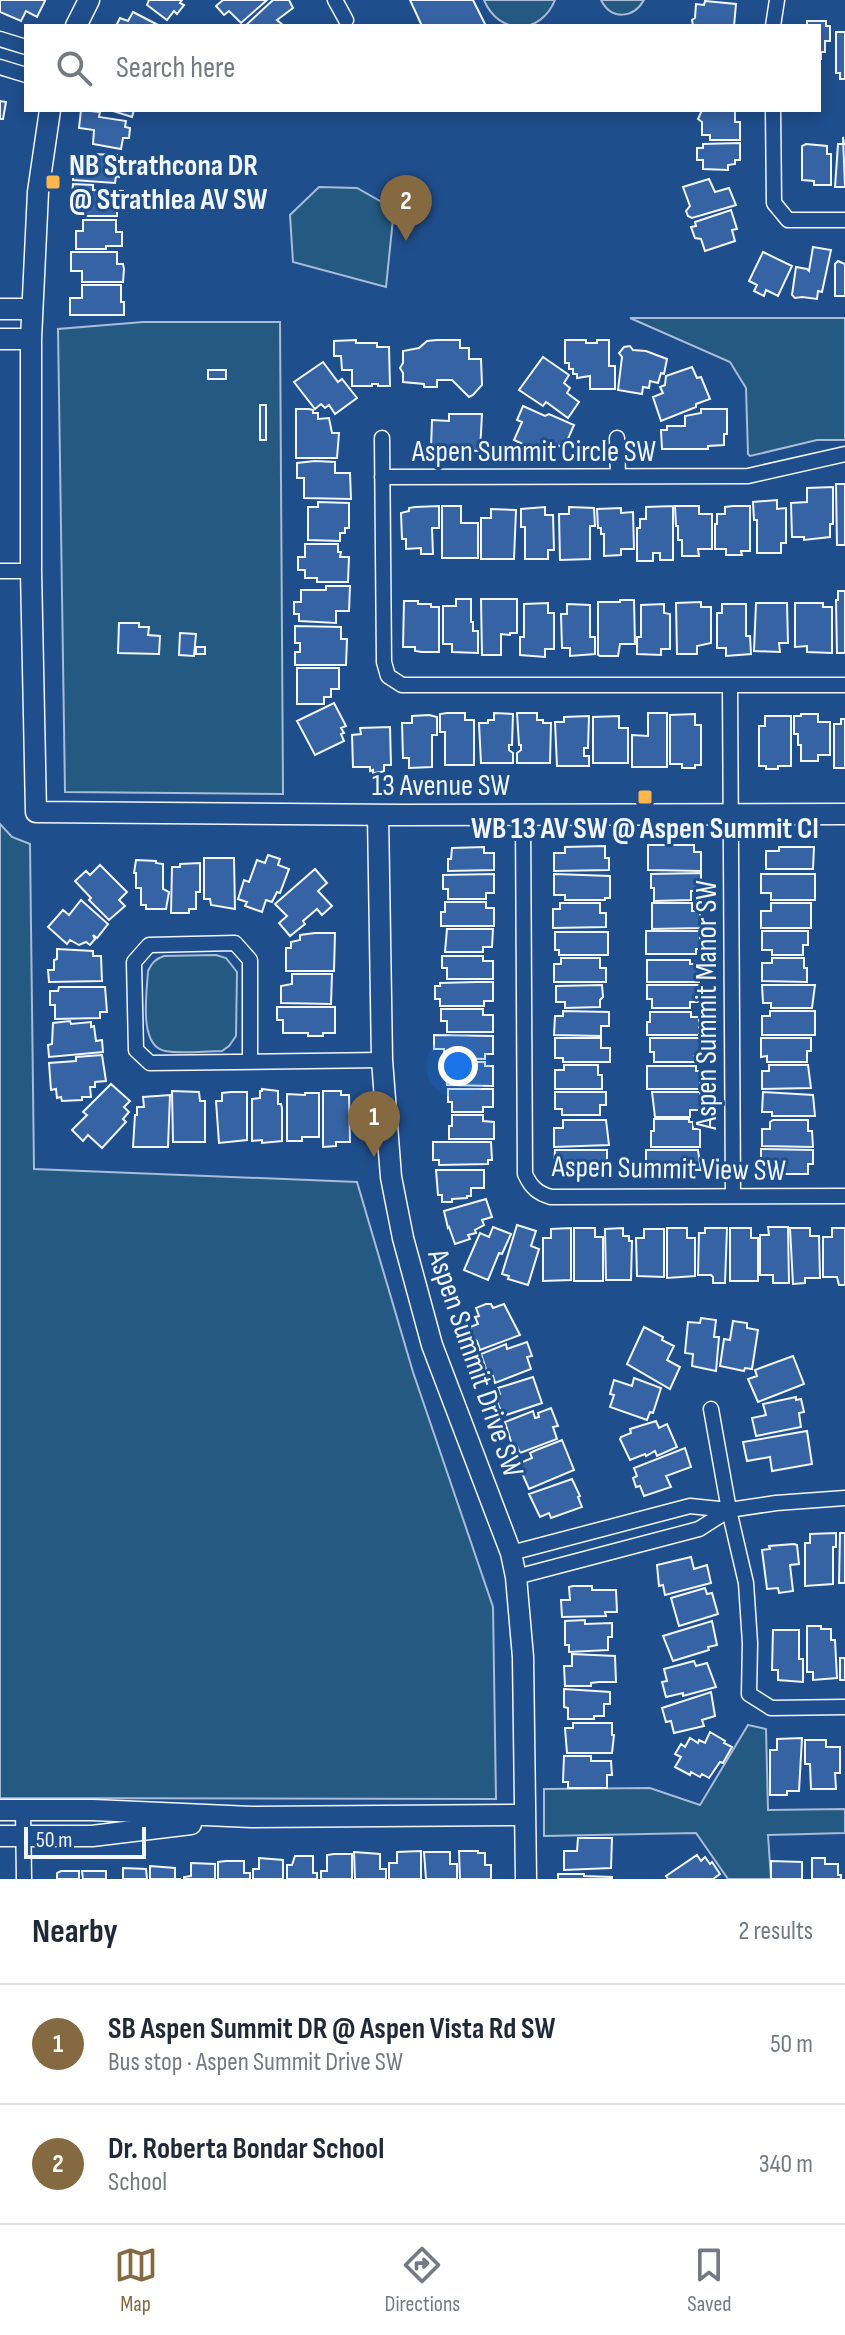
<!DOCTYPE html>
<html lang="en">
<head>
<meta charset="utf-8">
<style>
	:root { --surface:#fff; --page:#f6f6f7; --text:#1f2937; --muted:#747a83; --line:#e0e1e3; --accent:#846941 }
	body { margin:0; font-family:"Sofia Sans Condensed",sans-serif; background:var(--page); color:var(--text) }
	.scale { position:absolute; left:24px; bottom:20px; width:122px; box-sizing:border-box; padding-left:8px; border:4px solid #f2f6ff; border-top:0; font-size:22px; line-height:28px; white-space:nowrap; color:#f2f6ff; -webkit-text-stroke:6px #1f4e8c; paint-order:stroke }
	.you { position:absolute; left:458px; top:1066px; width:28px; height:28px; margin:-20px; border:6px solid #fff; border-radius:50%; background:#1a73e8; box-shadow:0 0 0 12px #1a73e833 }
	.badge { display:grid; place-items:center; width:52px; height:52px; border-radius:50%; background:var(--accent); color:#fff; font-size:26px; font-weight:700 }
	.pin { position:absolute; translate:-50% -66px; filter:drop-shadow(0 2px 4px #0008) }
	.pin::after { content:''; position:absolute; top:42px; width:28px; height:24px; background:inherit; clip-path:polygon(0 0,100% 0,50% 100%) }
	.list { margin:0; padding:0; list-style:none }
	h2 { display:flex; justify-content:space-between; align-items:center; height:104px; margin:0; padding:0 32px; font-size:34px }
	h2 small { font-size:26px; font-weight:400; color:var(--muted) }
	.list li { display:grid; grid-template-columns:52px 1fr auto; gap:24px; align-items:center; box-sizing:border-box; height:120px; padding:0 32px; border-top:2px solid var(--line) }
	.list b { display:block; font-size:30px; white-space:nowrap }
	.list p { margin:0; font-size:26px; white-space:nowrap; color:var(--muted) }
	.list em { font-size:26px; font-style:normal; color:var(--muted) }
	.icon { flex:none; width:44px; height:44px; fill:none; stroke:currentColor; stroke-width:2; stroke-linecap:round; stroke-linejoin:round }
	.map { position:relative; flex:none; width:845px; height:1879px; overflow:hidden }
	.search { position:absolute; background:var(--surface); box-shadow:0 4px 12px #0003; left:24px; right:24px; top:24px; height:88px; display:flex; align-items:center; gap:20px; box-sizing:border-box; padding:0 28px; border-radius:0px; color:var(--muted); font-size:30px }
	.sheet { height:344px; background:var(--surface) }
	nav { display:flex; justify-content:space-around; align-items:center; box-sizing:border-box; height:112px; border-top:2px solid var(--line); background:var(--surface); font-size:22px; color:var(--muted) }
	nav a { display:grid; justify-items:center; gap:4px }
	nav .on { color:var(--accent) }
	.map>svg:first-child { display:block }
	.green { fill:#245a82; stroke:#a8bbd7; stroke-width:2 }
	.building { fill:#3563a3; stroke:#f2f6ff; stroke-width:2 }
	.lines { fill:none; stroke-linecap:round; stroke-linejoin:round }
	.street-casing { stroke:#f2f6ff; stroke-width:17 }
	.secondary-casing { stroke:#f2f6ff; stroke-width:23 }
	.street { stroke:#1f4e8c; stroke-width:14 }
	.secondary { stroke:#1f4e8c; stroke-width:20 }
	.poi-dot { fill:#ffb74d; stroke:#1f4e8c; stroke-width:3 }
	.labels { text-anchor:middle; stroke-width:6; stroke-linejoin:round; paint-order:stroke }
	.poi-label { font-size:30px; font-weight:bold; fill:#f2f6ff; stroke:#1f4e8c; text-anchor:start }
	.street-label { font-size:30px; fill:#f2f6ff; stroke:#1f4e8c }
</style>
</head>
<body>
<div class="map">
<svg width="845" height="1879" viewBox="0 0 845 1879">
	<rect width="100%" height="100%" fill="#1f4e8c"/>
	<path class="green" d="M484,0h71c-14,35 -56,36 -71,0z
		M601,0h43c-11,19 -33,20 -43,0z
		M319,187l38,1 37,21 -8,78 -93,-25 -3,-47z
		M630,318h215v122h-28l-67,16 -2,-2 -2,-66 -16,-26z
		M143,322h137l3,472 -218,-2 -7,-463z
		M0,824l12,13 18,7 4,325 323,13 56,190 80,235 3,192 -496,-1z
		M216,955l10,3 11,14 -1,64 -7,10 -7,5c-18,0 -40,3 -57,0 -27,-5 -18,-59 -17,-80 4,-8 7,-12 16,-15z
		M748,1725l18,4 2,81 77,-1v24l-77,2 3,44h-43l-32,-46 -152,3v-47l106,-1 50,17z"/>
	<path class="building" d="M0,0h43l2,1 -8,16 -11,-6 -5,10 -21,-9z
		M149,0h33l-2,3 4,2 -7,9 -3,-3 -7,9 -20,-15z
		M223,0h44l-26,23 -12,-12 -5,4 -8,-9z
		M273,0h16l4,8 -16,12 7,6h-39z
		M410,0h63l13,26h-64z
		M705,1l31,3 -2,22h-41l-1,-6 3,-2 1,-14 8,1z
		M133,12l27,14h-44l4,-8 8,3z
		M807,21h19v5h4v15h-5v11h-4v7h-2v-33h-24h12z
		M836,32h9v47h-5v-6h-4z
		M0,101l6,1 -3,17h-3z
		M81,110l19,2 -1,5 27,4 -1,6 5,1 -1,10h-6l-2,11 -28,-5 1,-14 -15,-2z
		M110,110h24l-2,7z
		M735,110v12h5v18h-30v-5h-8v-13l-4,-3 4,-9z
		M843,137l2,50h-10l3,-43h6z
		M740,143v17h-5v4l-7,1v5l-25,-1v-9h-6v-12h6v-4z
		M806,144l21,2v8h4v31h-17v-4l-12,-1v-34z
		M92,154l25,1 -1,12h4l-1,10 -3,-1 -1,7 -42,-3 1,-17 12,1 6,-5z
		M709,179l6,13 14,-4 7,17 -44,13 -4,-2 -2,-5 4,-5 -7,-19z
		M73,184l20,1v5l30,1v15h-6v10h-32v-6h-14z
		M731,210l6,19 -5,1 3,11 -30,10 -4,-12 -6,-1 -4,-11 5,-1 -1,-4z
		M83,220h33v12h6v14h-16v3h-30v-18h7z
		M813,247l18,3 -9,42 -4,-1 -1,8 -15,-2 -7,1 -3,-3 4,-28 11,2 2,2z
		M71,252h46v12h6l1,5 -1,13h-41v-11h-11z
		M763,252l29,14 -14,30 -12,-6 -2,6 -10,-5 3,-6 -8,-4z
		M838,261l7,3v32h-10v-32z
		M82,285h39v17h3v13h-54v-17h12z
		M356,340v3h21v4h12l1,39h-12v-2h-6v2h-20v-16h-10l-1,-14h-7v-15z
		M437,340h23v8h9v11h12l1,26 -9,10 -4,2 -17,-17h-15v7h-13v-3l-21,-2v-9l-3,-5 3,-5v-12l16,-3 8,-7z
		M565,340h21v3h11v-3h12v26h6v23h-25v-13l-13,2v-4h-4v-5h-4v-6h-4z
		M630,346l3,4 13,1 21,8 -3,15 -3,-1 -3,10 -8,-2 -1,7 -6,-1 -1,7 -24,-4 4,-33 -3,-4 5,-6z
		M543,357l26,18 -5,8 6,5 -3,5 12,9 -11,16 -22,-16 -3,4 -24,-16z
		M323,362l15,20 4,-3 15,19 -22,16 -6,-9 -4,3 -4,-4 -6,5 -21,-27z
		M692,367l5,11 4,-1 9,22 -14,5v3l-35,14 -8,-24 10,-4 -3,-6 5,-2 1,-9z
		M208,370h18v9h-18z
		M260,405h6v35h-6z
		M523,406l22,10 4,-2 25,11 -10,23 -12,-5 -2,5 -5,-2 -3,7 -28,-13 8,-18 -5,-2z
		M296,409h13l4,1v3h5v6l11,-1 3,15h7l-2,25h-41z
		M701,409h26v25h-3v11l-16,1v3h-46l-1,-19h6v-4h18v-10l16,-3z
		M449,414h33l-2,37 -49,-2 1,-29 17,1z
		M315,461l20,1v11h15l1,26 -47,-1v-20h-7v-15z
		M836,484h9v61h-8z
		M833,487v37h-3v13l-26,3v-3h-12l-1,-34 16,-1v-14z
		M777,500v9l9,-1v35h-5v10h-24v-33h-3l-1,-18z
		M318,502l31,1v25h-4v5h-5v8l-32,-1v-33h10z
		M439,506v22h-7l1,26h-12v-6l-15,1v-10h-4l-1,-26 8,-2v-3l6,-1z
		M442,506h19v17h17v35h-36z
		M673,506v54h-13v-7h-7v8h-16v-33h3v-9h6v-12z
		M675,506h24v8h13v35h-14l1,7h-17v-16h-4v-14h-2z
		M733,506h17v45h-9l1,4h-16v-6h-11v-25h2v-10h8v-7z
		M545,507v8h8l1,35h-6v9h-23v-32h-4v-18z
		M569,507l25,1 1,18h-5v33l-30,1 -1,-46h10z
		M621,508v5l12,-1 1,37h-13v6l-17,1v-22h-3v-6h-3l-1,-19z
		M491,509l25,1 -2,49h-33v-41h10z
		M305,544h33v8h3l-1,5h9l-1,25h-31v-4h-12v-8h-7v-13h7z
		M326,586h24l-1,25h-13v12l-37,-2v-7h-5v-12h7v-12h25z
		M838,591h7v62h-8l-1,-53h2z
		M456,599h15v23h2v9h5v22l-26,-1v-8h-9v-38h13z
		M481,599h36v34h-7v2l-9,-1v21h-19z
		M620,600h14l1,44h-15l-2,12h-18l-2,-1v-53h22z
		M404,601h14v3h13v3h8v45h-17l-7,-1v-4h-12z
		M701,602v5h10v36l-14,3v8h-20l-1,-51z
		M548,603v10h6v36h-9v8l-25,-2v-18h4v-33z
		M756,603h31l1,40h-9l1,9 -26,-1z
		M795,603h28v4h9v46l-25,-1v-6l-12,1z
		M567,604l23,1v32h5v17l-25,2v-8h-8l-1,-34h6z
		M664,604v9l6,1v35h-9v6l-24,-1v-17h4v-32z
		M722,604h24v32h4l1,18 -25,2v-8h-9v-35h5z
		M119,623h20v4h10l-1,8 12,1 -1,18 -41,-1z
		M295,626l46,1v12h6l-1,26h-51v-13h5v-9h-5z
		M180,633l16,1 -2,22 -15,-1z
		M196,647h9v7h-9z
		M297,668h42v21h-8v8h-7v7h-27z
		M334,703l12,23 -5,2 3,5 -3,1 3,7 -29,14 -18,-34z
		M447,713h18v7h9v45h-29v-33h-5v-18z
		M494,713l19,1 -1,31h-3v5l4,3v10h-32l-2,-40h9v-3h6z
		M517,713h20v7h6v3h8l-1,40h-33v-10l4,-3v-5h-2z
		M648,713h19v54h-35v-32l16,1z
		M695,714v11h6v40h-6v3h-13v-4h-12v-49z
		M801,714h17v8h12v33h-12v6h-17v-16h-3v-11h-4v-18h7z
		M429,715l8,2v18h-5v32l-23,1v-10h-6l-1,-35h10v-7z
		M589,716l-1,32h-4v8h5v10h-32l-2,-44h9v-5z
		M619,716v12h9v35h-35v-46z
		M765,716h26v50h-13v3h-12v-3h-7v-40h6z
		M841,719h4v49h-11v-44h7z
		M390,727l1,38h-7v6l-3,1 -8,1v-3l-3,1v-4h-17l-1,-32 9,-1 -1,-6z
		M648,845h46v7h7v19l-53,-1z
		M605,846v12h4v12l-55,1v-18h11v-6z
		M484,847v6h10v17l-46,1v-12h3l1,-11z
		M779,847h35l-1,22h-47v-18h13z
		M268,855l12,4 -2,6 11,4 -9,24 -3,-1 -5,10 -6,-2 -4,12 -17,-6 2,-4 -9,-3 6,-19 5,2 8,-22 8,3z
		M204,858h30l1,51 -24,-4 -1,-6h-6z
		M136,860l20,1v2l7,1v25l6,3 -3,17h-20v-4h-5v-17h-5v-15h-2z
		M200,863v29h-4v17h-7v4h-18l1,-46h8v-3z
		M100,865l27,27 -8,8 6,6 -16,14 -20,-20 2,-2 -16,-17 11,-10 4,4z
		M315,869l12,14 -9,8 14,15 -10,9 -5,-6 -14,12 2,3 -15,12 -11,-13 8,-7 -12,-12z
		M701,873v18h-10v9l-37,1v-13h-3v-14z
		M494,874v19h-8v6h-38v-10h-5v-14z
		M554,874l56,2v22h-5v2h-40v-5h-11z
		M761,874h54v26h-44v-7h-10z
		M81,900l27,24 -11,14 -4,-3 2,4 -5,6 -4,-3 -7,3 -9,-5 -3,4 -19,-17 15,-17 6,5z
		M445,902h41v6h8v18h-53v-14h4z
		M560,903h40v10h6v14l-53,1v-19h7z
		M652,903h40v8h8v17l-48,1z
		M771,903h40v25h-50v-17h10z
		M447,929h46l-1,18h-9v5h-38z
		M646,931h54v18h-4v5h-50z
		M762,931h46v14h-5v10h-31v-5h-10z
		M555,932h53v23h-49v-5h-4z
		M315,933h20l-1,38h-48v-23h5v-6l9,-2v-5z
		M57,949l36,2v5h8l1,25 -53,1 -1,-12h6v-10l3,-1z
		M442,956h41v5h10v18h-46v-11h-5z
		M561,958h39v10h6v14h-52v-18h7z
		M772,958h32v10h3v14l-45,-1v-18h10z
		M647,960h43v4h9v18h-52z
		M292,974h40l-1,30 -50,-1v-17l11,-2z
		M477,982h16v19h-9v5h-44v-7h-5v-13h5v-3z
		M602,985l1,12 -3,3v7l-35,1v-6h-9v-16z
		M647,985h52v17h-9v6h-38v-9h-5z
		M762,985h53l-3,23h-41v-5h-8z
		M59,987h46l2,25h-7v6l-45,1v-14h-5v-14h8z
		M277,1007h58v26h-12v3h-15v-3h-25v-13h-6z
		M441,1009h42v6h10v17h-46v-11h-6z
		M563,1011l46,1v14h-8v10l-47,-1 1,-19h8z
		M770,1011h45v24h-53v-19h8z
		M650,1012h41v5h8v18h-52v-13h3z
		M70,1021l1,3 20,-2v5l3,-1 2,15 6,-1 1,12 -54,5 -1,-12 4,-1 1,-21z
		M434,1035l59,1v18h-8v5l-41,-1v-9h-10z
		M555,1038h46v10h9v14h-47v-4h-8z
		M650,1038h51v18h-7l1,6h-41v-10h-4z
		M761,1038h50v13h-4v11h-40v-6l-6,1z
		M102,1055l4,26 -11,1v5h-5l1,10h-9v3l-20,1 -1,-4 -4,1 -1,-9 -5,1 -2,-27 27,-2v-4z
		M448,1062h37v4h8v20l-46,-1 -1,-13 2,-3z
		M564,1065h34v10h4v14h-47v-19h9z
		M769,1065h39l3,23 -49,1v-18h7z
		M647,1066h49v5h4v18h-53z
		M111,1084l19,17 -6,6 5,5 -6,7 3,3 -24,26 -14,-13 -5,6 -11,-11 15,-15 -4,-3z
		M262,1089l16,2v13h3l1,4v33l-20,2v-3l-10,1v-42l8,-1v-7h2z
		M448,1089h45v18h-10v5h-31v-10h-4z
		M172,1091l27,1 1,9h5v41h-32z
		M323,1091h18v4h8l1,47h-14v4l-13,1z
		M231,1092h16v48l-28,3 -3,-42h6v-8z
		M555,1092h51v13h-6v10h-38v-6h-7z
		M652,1092h48v18h-10v7h-35z
		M763,1092l50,3 2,21h-43v-4h-10z
		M305,1093h14v44h-17v4h-15v-47l18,1z
		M170,1095l-2,52h-35l2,-32h2v-8h7l-1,-10z
		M452,1115h31v6l11,1v17h-45v-13h3z
		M654,1119h35v3h4v7h7v18h-49v-16h3z
		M563,1120h43l3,25 -55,2v-19h9z
		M773,1120h35v11h4l1,16 -51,-1v-17h8v-7z
		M433,1142h58l1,18h-4v4l-49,1v-5h-6z
		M761,1149l52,1v14h-5v10h-40v-5h-7z
		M555,1150h52v14h-6v10h-40v-5h-7z
		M646,1150h52l3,20h-10v4h-15v4l-26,-1v-11h-4z
		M436,1170h48v18h-13v8h-4v2l-15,1v3h-10v-7h-4z
		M486,1199l6,18 -10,3 2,5 -9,5 1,3 -8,2 2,4 -15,5 -6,-17 -1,1 -4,-17z
		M517,1225l19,6 -5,15 8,3 -11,36 -20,-6 1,-3 -7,-2z
		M493,1227l18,7 -9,20 -3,-1 -11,27 -24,-10 16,-37 9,4z
		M768,1227h20l1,56h-16v-8h-13v-40h9z
		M571,1228v52l-28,1v-43h8v-9z
		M574,1228h21v9h8v44h-29z
		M623,1228v8h6v5h3l-1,39h-25l-1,-51z
		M667,1228h20v10h8v38l-28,2z
		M705,1228h22l-2,55h-12v-6l-2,-2h-13l1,-42h6z
		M730,1228h21v10h7v43h-28z
		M790,1228h20v8h9l1,42h-15v5l-12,1z
		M832,1228h13v57h-6l-2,-8h-14v-40h9z
		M644,1229h20v48l-27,-1 -1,-38h8z
		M486,1304h5l2,4 11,-4 16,31 -40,15 -3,-9 -4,-2 -3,-12 8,-3 -3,-7 4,-1 -3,-8z
		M701,1318l15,2 -2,17h5l-3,34 -24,-5 1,-12 -8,-1 3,-31 12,1z
		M733,1321l14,2v5l11,2 -6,39 -7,-1 -1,3 -24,-5 4,-27 6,1z
		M644,1327l19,10 -1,3 12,6 -7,14 13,7 -10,22 -43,-25z
		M527,1342l5,14 -5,1 4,12 -36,14 -2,-7 -4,2 -8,-24 25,-10 1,5z
		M793,1356l11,28 -46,18 -10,-23 9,-3 -2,-6z
		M533,1377l9,26 -39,13 -8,-19 5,-3 -2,-6z
		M634,1378l27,10 -8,25 -3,-1 -3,8 -37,-13 4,-12 -4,-1 4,-14 18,6z
		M796,1397v3l5,-1 3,13 -5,1 2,14 -45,9 -4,-18 14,-3 -3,-11z
		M551,1408l7,18 -5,1 4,12 -37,14 -3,-7 -4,2 -8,-26 28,-11 2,7 4,-1 -1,-4z
		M656,1421l3,7 8,-4 10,23 -20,9 -2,-5 -9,5 -1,-2 -15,6 -10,-21 1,-2 10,-4 -1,-4z
		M807,1431l5,33 -40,7 -2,-14 -23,4 -4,-19z
		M562,1440l12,30 -45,19 -11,-25 14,-6 -2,-5 4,-2z
		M685,1448l6,19 -25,9 5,11 -27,9 -4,-10 -4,1 -3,-9 4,-2 -3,-8z
		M572,1479l8,17 -2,1 4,10 -31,11 -2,-5 -9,4 -11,-23z
		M836,1533v14h-3v37l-28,2v-43h5v-9z
		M840,1533h5v50h-6z
		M794,1544l3,1 2,19 -9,1 3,26 -14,2 -1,-5 -11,1 -5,-39 8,-1 -1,-3z
		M691,1557l3,12 13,-4 4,18 -46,12 -2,-10 -4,1 -2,-21z
		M573,1586h19v4h24l1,22h-12l1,4 -44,1 -1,-17h9l-1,-13z
		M705,1588l2,6 5,-1 6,21 -39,12 -8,-28z
		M585,1620v4l27,-1v14h-4v13l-39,2v-7h-4v-24z
		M712,1621l5,24 -9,2 1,3 -36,11 -10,-25z
		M807,1626h14v3h10v11h4l2,38 -24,2v-8h-6z
		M773,1630h26v29h4v23l-25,-2v-10h-6z
		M572,1654l43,2 1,26h-17l-8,1v3h-26l-1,-20h8z
		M840,1658h5v22h-5z
		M694,1661l2,5 11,-3 9,24 -33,9v-3l-17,4 -4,-15 5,-1 -3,-12z
		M564,1689l46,3v12h-6v12h-10v3h-26v-11l-4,-1z
		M711,1692l4,24 -13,4 2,6 -30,7 -3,-12 -5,1 -4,-14z
		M573,1723h39v12h2l-2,18h-45l-2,-25h8z
		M710,1732l15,9 -1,2 8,4 -9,16 -3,-1 -11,16 -7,-4 -2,3 -9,-5 -1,3 -15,-8 6,-10 -6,-3 6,-10 4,3 5,-9 8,5 1,-3 6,3z
		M802,1738l-3,53h-12v4h-17v-45h7v-11z
		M805,1740h21v7h14v26h-5l1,16h-25l-1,-25h-5z
		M564,1756h27v5h20l1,14h-5v13h-39v-6h-5z
		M578,1838h34l-1,30 -47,2v-19h13z
		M421,1851v28h-32v-16h8v-11z
		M459,1851h19v2h7v12h6v14h-31z
		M354,1852l26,2v15h6v10h-31z
		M424,1852h26v12h7v15h-31z
		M334,1854h18v25h-31v-8h6v-16z
		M697,1855l4,6 4,-4 5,7 2,-2 8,12 -7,5h-45l-2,-3z
		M295,1856h18v17h4v6h-30v-14h5z
		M259,1858l24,2v19h-30v-10h6z
		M812,1858h13v6h13v11h3v4h-29z
		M226,1861h18v12h6v6h-32v-17z
		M771,1861l31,1v17h-31z
		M191,1863l24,1v15h-31v-2l7,-1z
		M150,1866l25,2v11h6h-31z
		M123,1868l23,1 1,10h-24z
		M61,1871h18v8h-22v-6z
		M82,1871h24v8h-23z
		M558,1874h26v2l28,1v2h-54z"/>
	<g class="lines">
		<defs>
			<path id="street" d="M335,0l11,20
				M773,26l4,-26
				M0,39l26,8
				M0,67l26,8
				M773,110l1,93 14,17h57
				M382,438l2,224 4,14 14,9h443
				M617,438l1,38
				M382,477l366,-1 97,-22
				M0,571h31
				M730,686l3,510
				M523,815l2,359c6,13 12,19 26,23l294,-1
				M250,1061v-101l-15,-17 -86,2 -15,17 2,88 14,13 232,-3
				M711,1409l18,101 17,73 4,60 -1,51 22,14 74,-1
				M511,1553l179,-47 39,4 47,-7 69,-5
				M516,1577l183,-48 30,-19
				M23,1810l1,69"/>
			<path id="secondary" d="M76,26l13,-26
				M50,110l-12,82 -7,147v232l5,241 365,3 444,-1
				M0,309h32
				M0,339h31
				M378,815l4,245 9,117 12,61 29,107 79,208 5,24 7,80 3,222
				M0,1810h93l158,7 274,-2
				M0,1836h92l99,-12"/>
		</defs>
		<use href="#street" class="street-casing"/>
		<use href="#secondary" class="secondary-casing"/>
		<use href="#street" class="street"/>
		<use href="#secondary" class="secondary"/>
	</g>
	<g class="poi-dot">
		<rect x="45" y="174" width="16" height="16" rx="4"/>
		<rect x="637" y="789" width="16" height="16" rx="4"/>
	</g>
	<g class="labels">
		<g class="poi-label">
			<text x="69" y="175">NB Strathcona DR<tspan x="69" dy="34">@ Strathlea AV SW</tspan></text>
			<text x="645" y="838" text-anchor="middle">WB 13 AV SW @ Aspen Summit CI</text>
		</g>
		<g class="street-label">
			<text x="534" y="461">Aspen Summit Circle SW</text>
			<text x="441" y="795">13 Avenue SW</text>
			<text transform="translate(706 1005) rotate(-90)" y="10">Aspen Summit Manor SW</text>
			<text transform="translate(669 1168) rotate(1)" y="10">Aspen Summit View SW</text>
			<text transform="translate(476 1363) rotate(71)" y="10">Aspen Summit Drive SW</text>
		</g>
	</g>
</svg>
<div class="scale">50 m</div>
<div class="you"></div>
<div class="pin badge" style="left:374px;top:1157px">1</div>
<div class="pin badge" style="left:406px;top:241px">2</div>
<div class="search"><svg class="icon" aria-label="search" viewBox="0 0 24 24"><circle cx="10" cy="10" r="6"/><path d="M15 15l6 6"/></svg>Search here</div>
</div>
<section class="sheet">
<h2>Nearby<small>2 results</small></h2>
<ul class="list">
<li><span class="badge">1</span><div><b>SB Aspen Summit DR @ Aspen Vista Rd SW</b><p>Bus stop · Aspen Summit Drive SW</p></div><em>50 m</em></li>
<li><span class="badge">2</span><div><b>Dr. Roberta Bondar School</b><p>School</p></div><em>340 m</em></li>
</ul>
</section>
<nav>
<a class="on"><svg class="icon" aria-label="map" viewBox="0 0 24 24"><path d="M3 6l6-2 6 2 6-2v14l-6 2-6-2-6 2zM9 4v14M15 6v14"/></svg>Map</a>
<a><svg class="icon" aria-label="directions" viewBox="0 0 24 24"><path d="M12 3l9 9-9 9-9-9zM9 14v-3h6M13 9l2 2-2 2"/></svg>Directions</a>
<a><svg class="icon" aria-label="saved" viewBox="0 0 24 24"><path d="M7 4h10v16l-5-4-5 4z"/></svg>Saved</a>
</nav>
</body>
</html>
